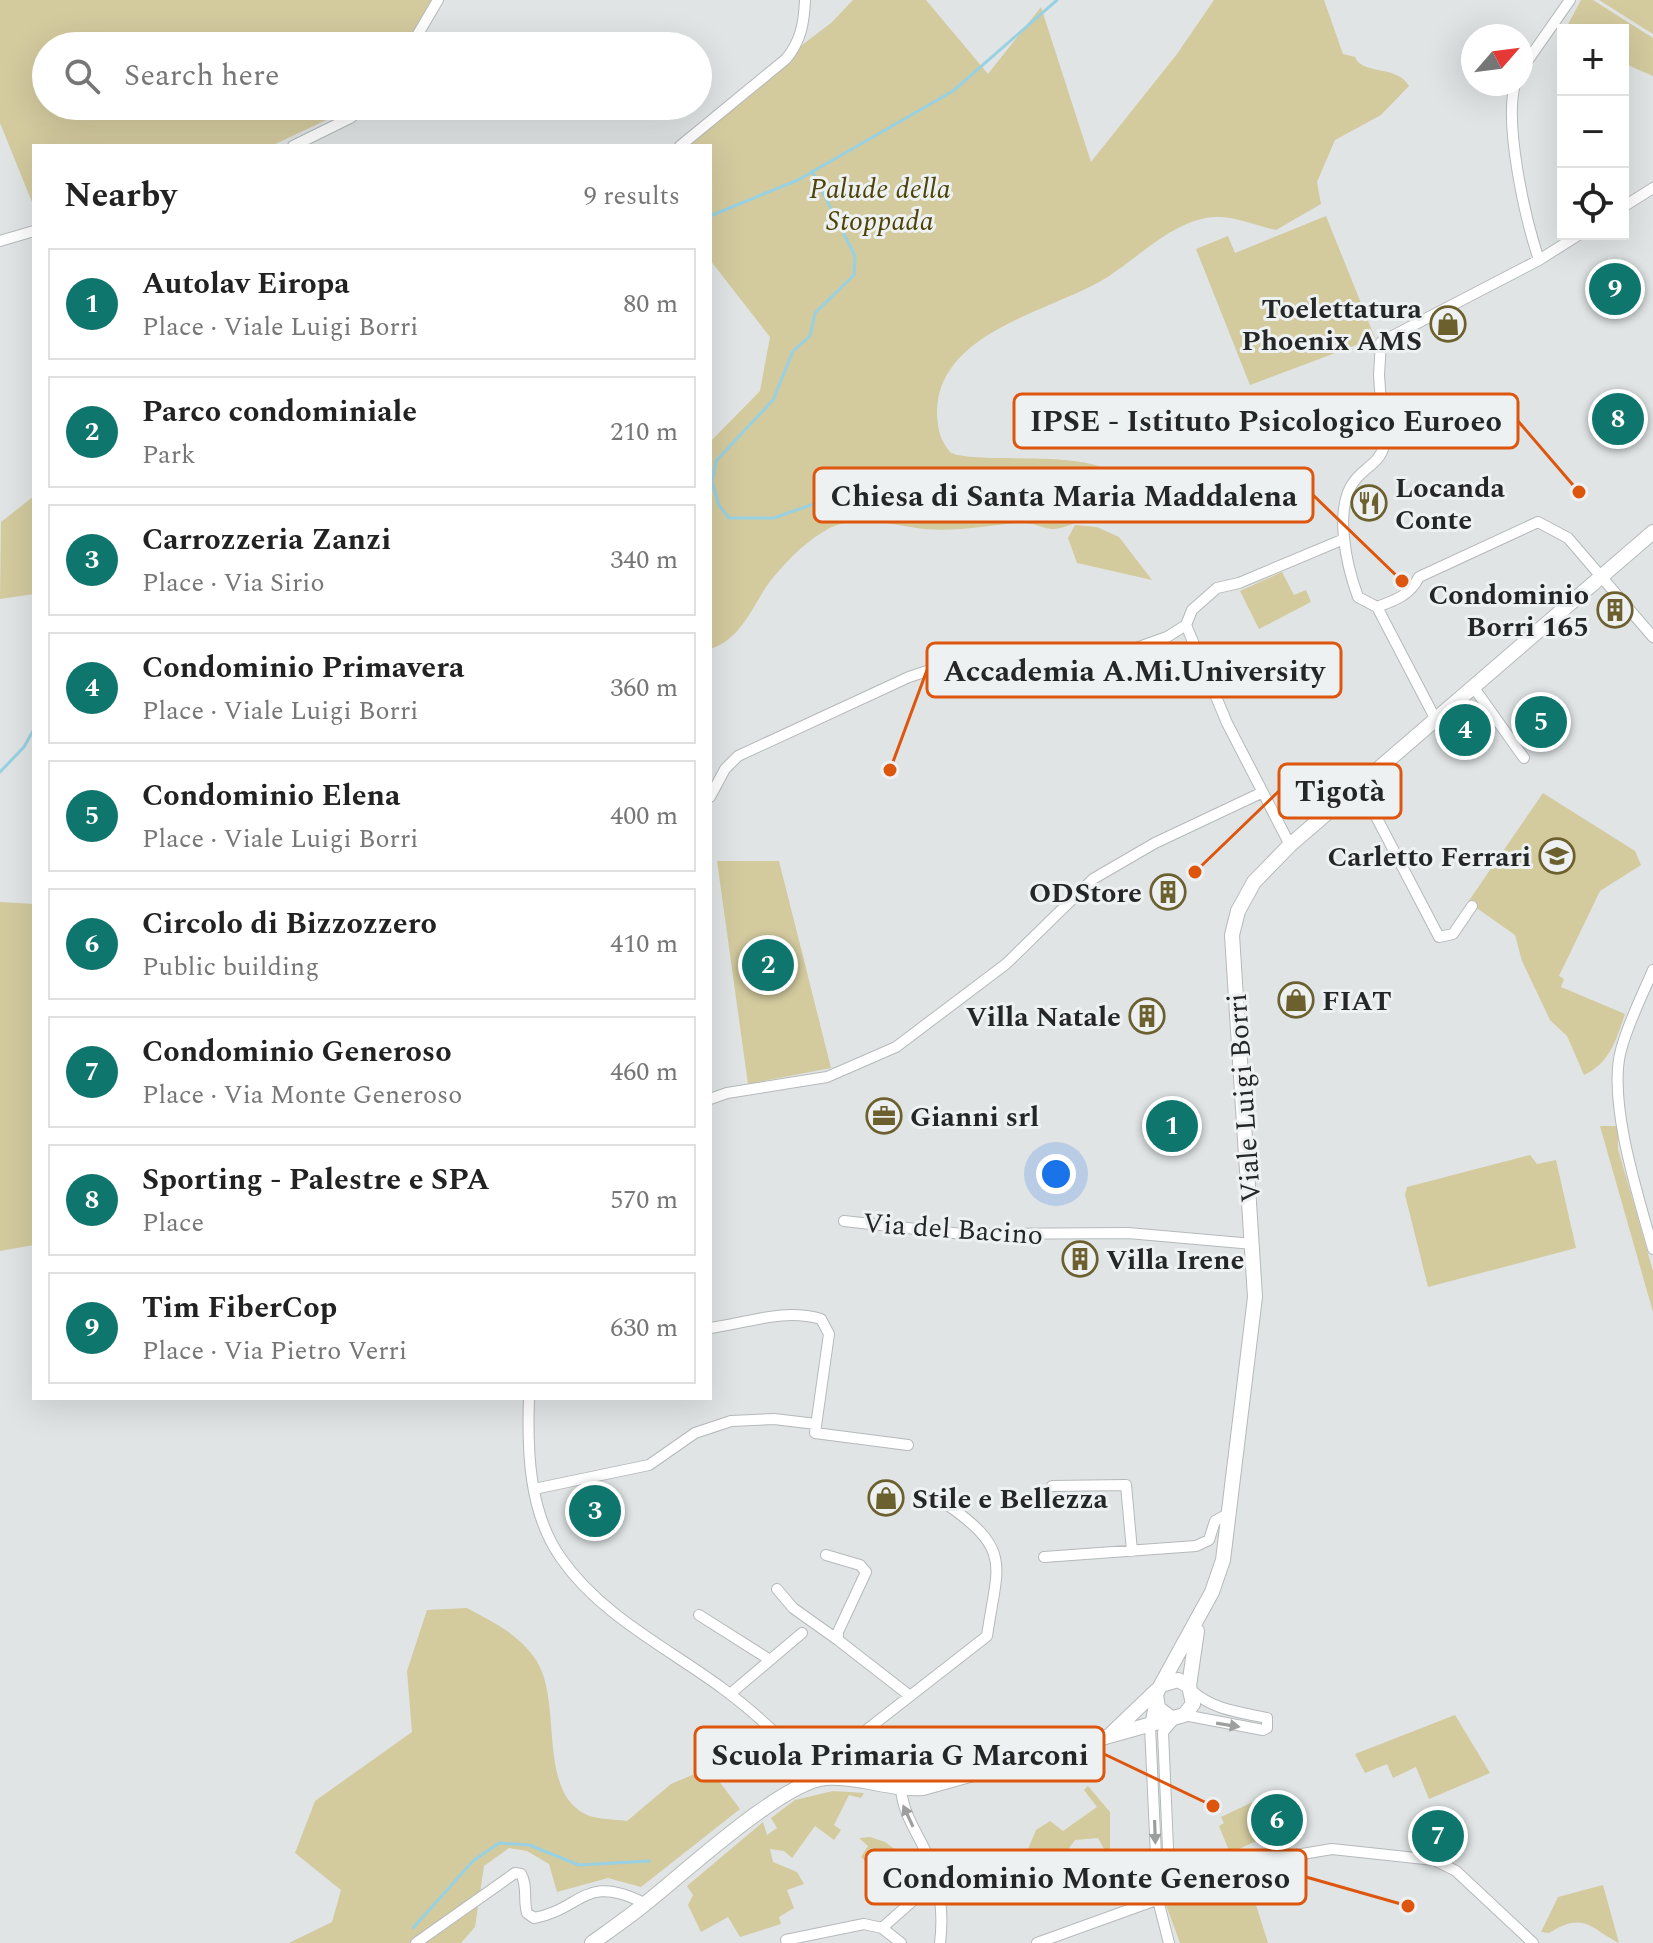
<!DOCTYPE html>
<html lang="en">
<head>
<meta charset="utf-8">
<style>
	:root { --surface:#fff; --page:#f2f2f2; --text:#222; --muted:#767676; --line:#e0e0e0; --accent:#0f766e }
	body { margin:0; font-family:Spectral,serif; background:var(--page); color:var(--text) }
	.controls { position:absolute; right:24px; top:24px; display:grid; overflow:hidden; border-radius:0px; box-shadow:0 8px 32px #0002 }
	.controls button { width:72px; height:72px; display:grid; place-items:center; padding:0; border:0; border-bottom:2px solid var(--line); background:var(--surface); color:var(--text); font:40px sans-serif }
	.compass { position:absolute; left:1461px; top:24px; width:72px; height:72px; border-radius:50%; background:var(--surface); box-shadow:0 8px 32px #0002; rotate:62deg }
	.you { position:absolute; left:1056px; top:1174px; width:28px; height:28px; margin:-20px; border:6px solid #fff; border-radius:50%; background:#1a73e8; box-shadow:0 0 0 12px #1a73e833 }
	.badge { display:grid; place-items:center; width:52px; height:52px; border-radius:50%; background:var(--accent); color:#fff; font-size:26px; font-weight:700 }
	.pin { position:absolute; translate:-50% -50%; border:4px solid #fff; box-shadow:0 2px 8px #0006 }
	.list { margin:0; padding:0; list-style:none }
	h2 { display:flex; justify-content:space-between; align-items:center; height:104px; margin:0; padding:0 32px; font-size:34px }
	h2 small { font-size:26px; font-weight:400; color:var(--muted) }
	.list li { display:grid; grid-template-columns:52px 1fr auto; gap:24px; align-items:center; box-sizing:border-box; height:112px; margin:0 16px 16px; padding:0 16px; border:2px solid var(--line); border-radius:0px }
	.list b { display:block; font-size:30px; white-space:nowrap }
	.list p { margin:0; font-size:26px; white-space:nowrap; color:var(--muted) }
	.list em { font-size:26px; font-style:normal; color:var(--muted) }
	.icon { flex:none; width:44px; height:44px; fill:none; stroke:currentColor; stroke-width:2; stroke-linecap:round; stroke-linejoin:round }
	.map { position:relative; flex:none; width:1653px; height:1943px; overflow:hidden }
	.search { position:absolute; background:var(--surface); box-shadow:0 8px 32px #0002; left:32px; top:32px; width:680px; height:88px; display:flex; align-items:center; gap:20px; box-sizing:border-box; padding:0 28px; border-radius:44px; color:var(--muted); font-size:30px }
	.panel { position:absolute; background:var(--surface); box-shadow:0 8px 32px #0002; left:32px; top:144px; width:680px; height:1256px; border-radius:0px }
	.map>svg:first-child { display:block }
	.green { fill:#d3ca9e }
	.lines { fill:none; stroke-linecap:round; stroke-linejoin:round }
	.stream { stroke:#97d1e2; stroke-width:3 }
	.street-casing { stroke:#b5b9ba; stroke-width:12 }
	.secondary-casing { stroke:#b5b9ba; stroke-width:16 }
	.street { stroke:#fff; stroke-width:10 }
	.secondary { stroke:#fff; stroke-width:14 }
	.oneway { fill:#9d9e9e }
	.labels { text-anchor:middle; stroke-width:6; stroke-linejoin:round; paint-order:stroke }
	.park-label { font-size:28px; font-style:italic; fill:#4e4307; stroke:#eef1f2 }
	.poi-label { font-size:28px; font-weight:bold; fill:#252727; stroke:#eef1f2; text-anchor:end }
	.street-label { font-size:28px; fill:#252727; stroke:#eef1f2 }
	.leader { fill:none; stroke:#de560d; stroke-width:3 }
	.callout-dot { fill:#de560d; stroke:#eef1f2; stroke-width:3 }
	.callout { fill:#eef1f2; stroke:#de560d; stroke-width:3 }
	.callout-label { font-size:30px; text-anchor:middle; font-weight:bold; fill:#252727 }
</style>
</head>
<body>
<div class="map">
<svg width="1653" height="1943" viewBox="0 0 1653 1943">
	<rect width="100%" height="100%" fill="#e0e4e5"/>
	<path class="green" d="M0,0h435l-31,46h-358v60h318l-25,8 -68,32h-237v61l-34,-84z
		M853,0h73l62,74 53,-67 50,155 86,-108 37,-54h110l19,54 12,3c6,18 43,8 54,29l-28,29 -46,25 -18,42 4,22 -45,26c-18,-4 -42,-14 -60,-13 -43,1 -82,46 -117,65 -55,31 -163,52 -162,132 1,16 3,27 14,39 33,14 183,-12 172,44 -13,11 -56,33 -72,32 -13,-2 -22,-8 -36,-6 -30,3 -59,9 -91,6 -27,-3 -57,-13 -84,-5 -27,8 -58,41 -74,63 -15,23 -27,53 -56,62v-207l50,-51 10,-54 -60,-77v-114h-23l10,-21 134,-102z
		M1581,0h12l60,38v38l-30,-13v-33h-58z
		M1599,0h54v34z
		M1326,216l49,122 -125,47 -54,-136 32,-13 7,17z
		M34,496v98l-34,5 1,-77z
		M1075,525l22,2 22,10 33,43 -75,-17 -9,-25z
		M1282,572l12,23 12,-5 5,12 -52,27 -19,-38z
		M1543,793l92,58 6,14 -41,26 -41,85 5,3 -3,8 64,27c-9,26 -15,49 -41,61l-17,-39 -17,-16 -28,-59 -7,-26 -47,-33z
		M717,861h62l52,207 -83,16z
		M0,902l34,2v341l-34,6z
		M1600,1126h18v23l35,122v41z
		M1530,1155l7,9 19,-4 20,88 -148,39 -23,-92 2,-8z
		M467,1608c26,14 52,26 69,52 27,41 1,130 49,154 11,6 30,5 42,7l44,-37 38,-16 31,41 -99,78 -33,-9 -51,14 -8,-28 -22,-13 -18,-3 -25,18 -9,61 -14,16h-172l43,-21 9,-32 -46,-37 20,-52 97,-69 -5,-61 20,-61z
		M1455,1715l35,58 -61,26 -13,-32 -23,11 -6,-14 -22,9 -10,-19z
		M1088,1786l22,26v48l-12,-22 -23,2 -8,11 -10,2 -5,15 -29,-7 13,-31 14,-9 13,10 34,-24 -13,-17z
		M833,1791l31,2 -3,5 -12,-3 -15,30 7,5 -7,10 -19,-14 -23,32 -8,-7 -14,-2 3,13 24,10 7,12 -17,6 7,18 -15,9 2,7 -41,13 -12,-20 -27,15 -13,-27 5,-10 -6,-9 76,-64 4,13 10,-7 -6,-10 24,-18z
		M1257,1800l13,35 -40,18 -11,-27 5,-3 -3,-6z
		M870,1837l15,5 22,16 -12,12 4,4 3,-3 16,17 -16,13 -33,-28 4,-6 -12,-10 7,-11 -9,-8z
		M1247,1876l21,67h-88l-14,-38z
		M1603,1885l16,58c-29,-15 -35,-32 -70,-10l-8,-1 17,-35z"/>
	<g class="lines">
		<path class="stream" d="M812,171l43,85 -1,19 -39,38 -5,23 -17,15 -20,49 -57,61 -4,21 7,23 10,13h45l51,-18 46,-10 51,6 132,-4
			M710,216l88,-36 155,-89 104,-91
			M0,772l24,-25 10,-18
			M413,1928l60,-67 26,-18 30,2 50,20 70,-4"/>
		<defs>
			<path id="street" d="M411,46l27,-46
				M1521,70l49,-70
				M1515,84c-11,41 10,134 24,176
				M293,146l57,-28 15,-12
				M680,146l106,-87c15,-18 18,-36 19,-59
				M1623,207l30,-19
				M0,241l34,-10
				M1377,607c19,-7 33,-12 42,-30l119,-55 30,16 85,99
				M1186,625l6,-15 25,-22 22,-5 105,-44
				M1474,688l50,70
				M1436,720l-59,-113 -19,-10c-11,-30 -26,-91 -2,-118 10,-12 24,-17 28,-33l-5,-71 2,-33 158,-82 41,-26
				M1360,786l79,151 14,-3 19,-28
				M710,797l15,-28 13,-13 171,-79 36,-12 10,-2 59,17 27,2 126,-45 19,-12 41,98 63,122
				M1653,970c-11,26 -25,53 -32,80 -14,51 18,149 32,199
				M710,1099l17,-6 100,-16 69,-30 110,-83 87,-85 62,-36 106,-50
				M844,1221l118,13 166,-1 125,11
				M710,1328c39,-5 72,-20 111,-9l8,15 -14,99 93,12
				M529,1398c-2,53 0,115 32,160 39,57 107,90 161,130 37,27 67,58 99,91
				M1052,1486l74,-1 6,66
				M534,1489l115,-24 46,-32 36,-12 43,-2 42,5
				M826,1555l34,10 6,7 -28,60v8l72,56
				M1044,1557l152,-11 13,-6 6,-19 13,-7
				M777,1589l16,19 45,32
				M699,1615l71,45
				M730,1694l72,-61
				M1155,1700l-5,26 8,174 11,43
				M1184,1715l79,15 4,-2v-10c-28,-6 -53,-8 -75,-27
				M787,1751l21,33
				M822,1778v-12l15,-13 150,-117c10,-70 26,-85 -38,-130
				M901,1789c2,24 15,42 25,63 14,30 18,59 14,91
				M1170,1895l-7,-163 12,-14
				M882,1928l53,-47
				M786,1940l78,-16 18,4 19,15
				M416,1943l99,-70 6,1c7,12 2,26 6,39l7,5c49,-9 50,-46 112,-14
				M1037,1943l133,-48 126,-40 36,-6 102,11 22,11 77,72"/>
			<path id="secondary" d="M1189,1686l8,-55
				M1170,1717l-12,-9 -2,-14 56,-102 11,-32 32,-263 -23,-362 6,-24 16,-29 36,-37 363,-313
				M1112,1733l45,-43
				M592,1943c18,-13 37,-26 54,-40 37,-29 137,-122 180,-125 33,-2 64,12 97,10l261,-73 9,-11 -4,-18 -11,-6 -17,5"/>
		</defs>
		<use href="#street" class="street-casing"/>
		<use href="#secondary" class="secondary-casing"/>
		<use href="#street" class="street"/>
		<use href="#secondary" class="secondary"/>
	</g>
	<defs><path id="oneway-solid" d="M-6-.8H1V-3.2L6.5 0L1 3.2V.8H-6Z" transform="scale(2)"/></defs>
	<g class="oneway">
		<use href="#oneway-solid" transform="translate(1228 1725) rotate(9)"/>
		<use href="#oneway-solid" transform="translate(908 1816) rotate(-115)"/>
		<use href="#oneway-solid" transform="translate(1155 1832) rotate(88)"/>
	</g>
	<defs>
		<symbol id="shop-ring" viewBox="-11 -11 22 22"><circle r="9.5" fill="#eef1f2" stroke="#6c612e" stroke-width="1.5"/><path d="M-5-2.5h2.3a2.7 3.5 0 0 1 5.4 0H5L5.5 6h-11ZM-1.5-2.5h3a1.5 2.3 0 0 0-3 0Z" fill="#6c612e"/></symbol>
		<symbol id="restaurant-ring" viewBox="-11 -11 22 22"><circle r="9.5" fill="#eef1f2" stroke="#6c612e" stroke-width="1.5"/><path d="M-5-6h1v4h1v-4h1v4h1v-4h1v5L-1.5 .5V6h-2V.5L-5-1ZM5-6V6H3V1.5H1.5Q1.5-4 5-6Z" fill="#6c612e"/></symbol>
		<symbol id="building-ring" viewBox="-11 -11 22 22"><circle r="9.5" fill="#eef1f2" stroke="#6c612e" stroke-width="1.5"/><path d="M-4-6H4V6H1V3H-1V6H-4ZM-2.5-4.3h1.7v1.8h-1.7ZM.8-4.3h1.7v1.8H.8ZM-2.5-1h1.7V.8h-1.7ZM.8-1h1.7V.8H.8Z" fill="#6c612e"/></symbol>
		<symbol id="school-ring" viewBox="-11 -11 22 22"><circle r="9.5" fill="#eef1f2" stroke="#6c612e" stroke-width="1.5"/><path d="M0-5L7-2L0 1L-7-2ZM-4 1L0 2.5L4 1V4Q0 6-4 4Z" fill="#6c612e"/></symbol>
		<symbol id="office-ring" viewBox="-11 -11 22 22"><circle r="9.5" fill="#eef1f2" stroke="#6c612e" stroke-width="1.5"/><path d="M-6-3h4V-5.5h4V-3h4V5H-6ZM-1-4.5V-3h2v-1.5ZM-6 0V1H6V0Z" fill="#6c612e"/></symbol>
	</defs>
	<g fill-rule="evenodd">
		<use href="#shop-ring" x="1428" y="304" width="40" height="40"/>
		<use href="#restaurant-ring" x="1349" y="483" width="40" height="40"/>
		<use href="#building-ring" x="1595" y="590" width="40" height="40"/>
		<use href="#school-ring" x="1537" y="836" width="40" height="40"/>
		<use href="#building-ring" x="1148" y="872" width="40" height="40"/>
		<use href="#shop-ring" x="1276" y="980" width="40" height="40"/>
		<use href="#building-ring" x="1127" y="996" width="40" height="40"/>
		<use href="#office-ring" x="864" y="1096" width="40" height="40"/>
		<use href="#building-ring" x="1060" y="1239" width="40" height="40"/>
		<use href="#shop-ring" x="866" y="1478" width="40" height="40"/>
	</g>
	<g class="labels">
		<g class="park-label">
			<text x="880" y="198">Palude della<tspan x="880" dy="32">Stoppada</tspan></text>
		</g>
		<g class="poi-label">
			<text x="1422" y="318">Toelettatura<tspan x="1422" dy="32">Phoenix AMS</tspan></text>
			<text x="1395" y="497" text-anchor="start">Locanda<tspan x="1395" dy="32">Conte</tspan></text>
			<text x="1589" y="604">Condominio<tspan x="1589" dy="32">Borri 165</tspan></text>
			<text x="1531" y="866">Carletto Ferrari</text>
			<text x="1142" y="902">ODStore</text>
			<text x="1322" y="1010" text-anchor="start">FIAT</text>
			<text x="1121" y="1026">Villa Natale</text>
			<text x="910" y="1126" text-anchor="start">Gianni srl</text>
			<text x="1106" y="1269" text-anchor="start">Villa Irene</text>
			<text x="912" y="1508" text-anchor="start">Stile e Bellezza</text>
		</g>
		<g class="street-label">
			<text transform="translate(1243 1098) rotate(-94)" y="10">Viale Luigi Borri</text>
			<text transform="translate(953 1228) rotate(4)" y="10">Via del Bacino</text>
		</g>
	</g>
	<path class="leader" d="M1579 492L1518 421M1402 581L1313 495M890 770L927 670M1195 872L1279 791M1213 1806L1104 1754M1408 1906L1306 1877"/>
	<g class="callout-dot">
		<circle cx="1579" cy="492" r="8"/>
		<circle cx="1402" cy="581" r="8"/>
		<circle cx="890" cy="770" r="8"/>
		<circle cx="1195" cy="872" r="8"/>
		<circle cx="1213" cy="1806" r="8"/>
		<circle cx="1408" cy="1906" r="8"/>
	</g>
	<g class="callout">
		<rect x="1014" y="394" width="504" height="54" rx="8"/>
		<rect x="814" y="468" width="499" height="54" rx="8"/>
		<rect x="927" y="643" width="414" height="54" rx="8"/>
		<rect x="1279" y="764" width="122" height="54" rx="8"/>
		<rect x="695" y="1727" width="409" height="54" rx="8"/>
		<rect x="866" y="1850" width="440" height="54" rx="8"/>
	</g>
	<g class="callout-label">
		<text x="1266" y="431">IPSE - Istituto Psicologico Euroeo</text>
		<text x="1064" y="506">Chiesa di Santa Maria Maddalena</text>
		<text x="1134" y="681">Accademia A.Mi.University</text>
		<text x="1340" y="801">Tigotà</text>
		<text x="900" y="1765">Scuola Primaria G Marconi</text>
		<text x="1086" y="1888">Condominio Monte Generoso</text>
	</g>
</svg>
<div class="controls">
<button>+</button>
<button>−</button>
<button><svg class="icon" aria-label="locate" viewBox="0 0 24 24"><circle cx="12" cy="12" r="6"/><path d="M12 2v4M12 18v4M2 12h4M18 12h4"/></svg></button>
</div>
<svg class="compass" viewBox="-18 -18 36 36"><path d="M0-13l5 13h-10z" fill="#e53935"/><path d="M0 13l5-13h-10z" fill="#767676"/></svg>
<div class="you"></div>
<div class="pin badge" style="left:1172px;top:1126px">1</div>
<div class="pin badge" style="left:768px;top:965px">2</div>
<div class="pin badge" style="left:595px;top:1511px">3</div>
<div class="pin badge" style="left:1465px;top:730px">4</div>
<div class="pin badge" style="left:1541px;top:722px">5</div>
<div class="pin badge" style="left:1277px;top:1820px">6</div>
<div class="pin badge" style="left:1438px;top:1836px">7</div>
<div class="pin badge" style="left:1618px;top:419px">8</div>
<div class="pin badge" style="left:1615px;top:289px">9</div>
<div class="search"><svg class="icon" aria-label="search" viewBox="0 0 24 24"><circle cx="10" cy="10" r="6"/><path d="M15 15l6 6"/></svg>Search here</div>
<section class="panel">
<h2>Nearby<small>9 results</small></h2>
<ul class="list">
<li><span class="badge">1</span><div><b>Autolav Eiropa</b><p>Place · Viale Luigi Borri</p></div><em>80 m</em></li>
<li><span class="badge">2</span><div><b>Parco condominiale</b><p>Park</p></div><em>210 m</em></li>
<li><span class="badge">3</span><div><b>Carrozzeria Zanzi</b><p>Place · Via Sirio</p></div><em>340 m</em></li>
<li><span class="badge">4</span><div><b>Condominio Primavera</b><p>Place · Viale Luigi Borri</p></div><em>360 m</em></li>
<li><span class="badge">5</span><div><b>Condominio Elena</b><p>Place · Viale Luigi Borri</p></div><em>400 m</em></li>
<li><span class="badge">6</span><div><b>Circolo di Bizzozzero</b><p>Public building</p></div><em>410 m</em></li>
<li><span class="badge">7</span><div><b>Condominio Generoso</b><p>Place · Via Monte Generoso</p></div><em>460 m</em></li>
<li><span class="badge">8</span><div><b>Sporting - Palestre e SPA</b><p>Place</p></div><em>570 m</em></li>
<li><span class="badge">9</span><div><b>Tim FiberCop</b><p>Place · Via Pietro Verri</p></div><em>630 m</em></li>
</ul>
</section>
</div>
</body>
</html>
